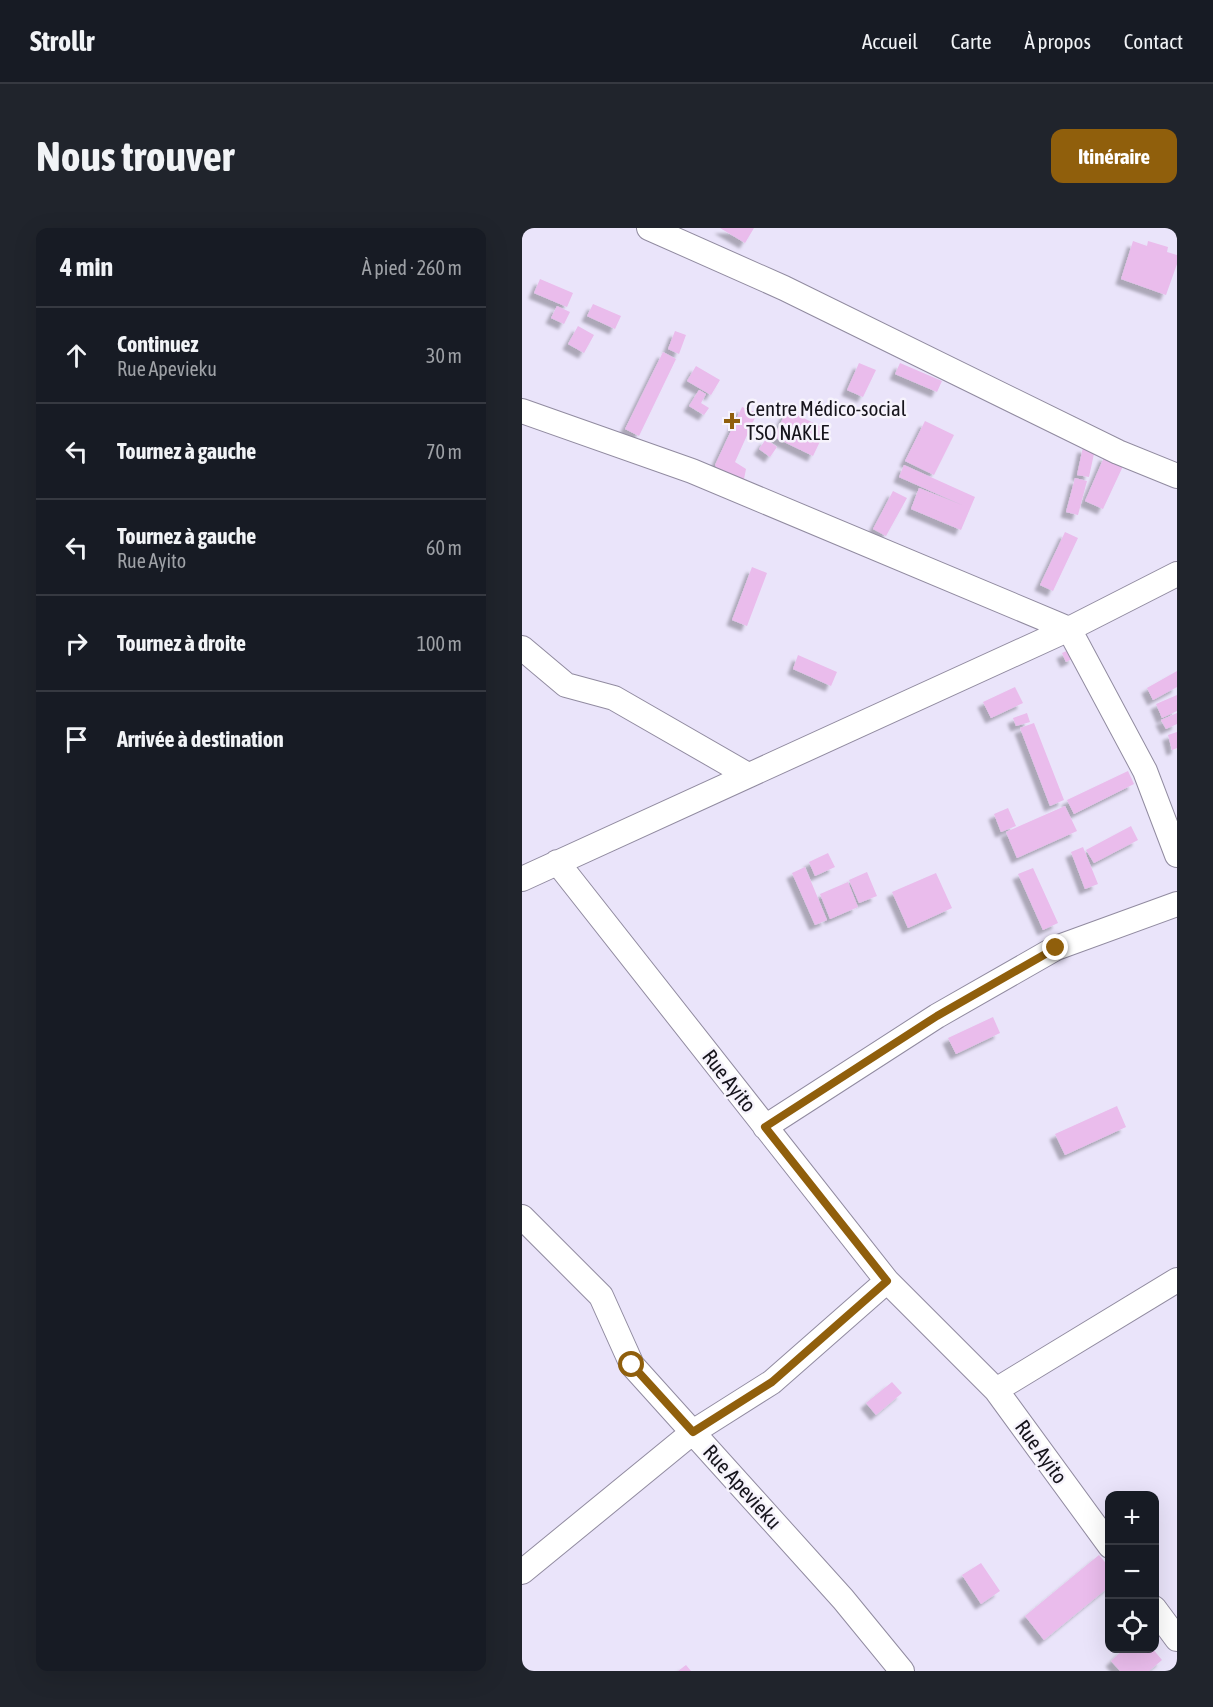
<!DOCTYPE html>
<html lang="fr">
<head>
<meta charset="utf-8">
<style>
	:root { --surface:#171b24; --page:#20242c; --text:#f1f3f6; --muted:#9ea1a6; --line:#363941; --accent:#905f0c }
	body { margin:0; font-family:"Asap Condensed",sans-serif; background:var(--page); color:var(--text) }
	.controls { position:absolute; right:18px; bottom:18px; display:grid; overflow:hidden; border-radius:12px; box-shadow:0 6px 24px #0002 }
	.controls button { width:54px; height:54px; display:grid; place-items:center; padding:0; border:0; border-bottom:2px solid var(--line); background:var(--surface); color:var(--text); font:30px sans-serif }
	.stop { position:absolute; width:18px; height:18px; margin:-14px; border:4px solid #905f0c; border-radius:50%; background:#fff }
	.stop.end { background:#905f0c; border-color:#fff; box-shadow:0 2px 6px #0008 }
	.list { margin:0; padding:0; list-style:none }
	h2 { display:flex; justify-content:space-between; align-items:center; height:78px; margin:0; padding:0 24px; font-size:26px }
	h2 small { font-size:20px; font-weight:400; color:var(--muted) }
	.list li { display:grid; grid-template-columns:39px 1fr auto; gap:18px; align-items:center; box-sizing:border-box; height:96px; padding:0 24px; border-top:2px solid var(--line) }
	.list b { display:block; font-size:22px; white-space:nowrap }
	.list p { margin:0; font-size:20px; white-space:nowrap; color:var(--muted) }
	.list em { font-size:20px; font-style:normal; color:var(--muted) }
	.icon { flex:none; width:33px; height:33px; fill:none; stroke:currentColor; stroke-width:2; stroke-linecap:round; stroke-linejoin:round }
	.map { position:relative; flex:none; width:655px; height:1443px; overflow:hidden; border-radius:12px }
	header { display:flex; align-items:center; gap:36px; box-sizing:border-box; height:84px; padding:0 30px; background:var(--surface); border-bottom:2px solid var(--line) }
	header strong { font-size:28px }
	nav { display:flex; gap:33px; margin-inline-start:auto; font-size:21px }
	.intro { display:flex; align-items:center; justify-content:space-between; box-sizing:border-box; height:144px; padding:0 36px }
	h1 { margin:0; font-size:42px }
	.button { padding:15px 27px; border-radius:12px; background:var(--accent); color:#fff; font-size:21px; font-weight:700 }
	main { display:flex; gap:36px; padding:0 36px }
	aside { flex:1; background:var(--surface); border-radius:12px; box-shadow:0 6px 24px #0002 }
	.map>svg:first-child { display:block }
	.building { fill:#eabcec; filter:url(#shadow) }
	.lines { fill:none; stroke-linecap:round; stroke-linejoin:round }
	.minor-casing { stroke:#918ba0; stroke-width:26 }
	.minor { stroke:#fff; stroke-width:24 }
	.route { stroke:#905f0c; stroke-width:8 }
	.poi-dot { fill:#905f0c; stroke:#f6f3fc; stroke-width:2 }
	.labels { text-anchor:middle; stroke-width:5; stroke-linejoin:round; paint-order:stroke }
	.poi-label { font-size:21px; fill:#16141c; stroke:#f6f3fc; text-anchor:start }
	.street-label { font-size:21px; fill:#16141c; stroke:#f6f3fc }
</style>
</head>
<body>
<header>
<strong>Strollr</strong>
<nav><a>Accueil</a><a>Carte</a><a>À propos</a><a>Contact</a></nav>
</header>
<div class="intro"><h1>Nous trouver</h1><a class="button">Itinéraire</a></div>
<main>
<aside>
<h2>4 min<small>À pied · 260 m</small></h2>
<ul class="list">
<li><svg class="icon" aria-label="ahead" viewBox="0 0 24 24"><path d="M12 20V5M6 11l6-6 6 6"/></svg><div><b>Continuez</b><p>Rue Apevieku</p></div><em>30 m</em></li>
<li><svg class="icon" aria-label="left" viewBox="0 0 24 24"><path d="M17 20v-9H6M10 6l-5 5 5 5"/></svg><div><b>Tournez à gauche</b></div><em>70 m</em></li>
<li><svg class="icon" aria-label="left" viewBox="0 0 24 24"><path d="M17 20v-9H6M10 6l-5 5 5 5"/></svg><div><b>Tournez à gauche</b><p>Rue Ayito</p></div><em>60 m</em></li>
<li><svg class="icon" aria-label="right" viewBox="0 0 24 24"><path d="M7 20v-9h11M14 6l5 5-5 5"/></svg><div><b>Tournez à droite</b></div><em>100 m</em></li>
<li><svg class="icon" aria-label="arrive" viewBox="0 0 24 24"><path d="M6 21V4h12l-3 4 3 4H6"/></svg><div><b>Arrivée à destination</b></div></li>
</ul>
</aside>
<div class="map">
<svg width="655" height="1443" viewBox="0 0 655 1443">
	<defs>
		<filter id="shadow"><feDropShadow dx="-5.5" dy="5.5" stdDeviation="1.5" flood-color="#0004"/></filter>
	</defs>
	<rect width="100%" height="100%" fill="#eae4fa"/>
	<path class="building" d="M198,0h34l-9,15z
		M611,13l14,5 1,-5 20,6 -1,5 10,3v9l-11,31 -45,-16z
		M18,51l33,14 -6,14 -33,-14z
		M71,76l28,12 -6,13 -28,-13z
		M35,78l13,6 -6,12 -13,-6z
		M56,98l16,9 -10,18 -16,-9z
		M153,103l11,4 -7,19 -11,-5z
		M141,124l13,7 -37,77 -14,-7z
		M337,135l17,7 -13,27 -16,-7z
		M378,135l42,18 -5,11 -42,-18z
		M174,138l24,14 -9,15 -24,-14z
		M177,162l7,4 -5,9 8,5 -5,7 -15,-9z
		M220,179l15,6 -22,49 11,7 -3,15 -23,-10 -5,-9z
		M265,182l39,19 -13,27 -39,-19z
		M403,193l29,14 -20,40 -29,-14z
		M244,211l11,8 -7,10 -11,-8z
		M561,219l12,2 -6,28 -12,-2z
		M583,227l19,9 -21,45 -18,-8z
		M382,237l71,32 -14,33 -50,-21 8,-21 43,17 -63,-28z
		M553,250l12,3 -9,34 -12,-3z
		M371,263l14,7 -21,38 -13,-7z
		M543,304l13,6 -25,53 -13,-6z
		M230,339l15,6 -20,53 -15,-6z
		M549,421l3,9 -8,4 -4,-9z
		M276,427l39,17 -6,14 -38,-17z
		M655,443v16l-24,13 -6,-12z
		M493,459l8,16 -32,15 -8,-16z
		M655,467v16l-15,7 -6,-14z
		M505,485l3,9 -14,4 -3,-8z
		M655,485v11l-11,5 -5,-9z
		M512,495l30,77 -14,6 -30,-78z
		M655,504v16l-5,2 -4,-15z
		M606,543l6,13 -60,30 -7,-14z
		M543,578l12,25 -60,27 -11,-26z
		M486,580l8,18 -15,6 -7,-18z
		M609,598l7,14 -44,23 -8,-13z
		M561,619l15,37 -13,5 -14,-37z
		M306,625l7,14 -20,9 -6,-14z
		M283,639l22,53 -12,5 -23,-52z
		M511,640l25,55 -15,7 -25,-56z
		M345,644l10,24 -18,7 -10,-23z
		M414,645l16,35 -44,20 -16,-36z
		M326,654l10,25 -28,12 -10,-25z
		M471,789l7,16 -44,21 -8,-16z
		M595,878l9,21 -61,28 -10,-21z
		M370,1154l10,11 -26,22 -10,-12z
		M577,1327l11,13v18l-66,54 -19,-24z
		M459,1335l19,28 -19,13 -19,-29z
		M603,1420h27l10,12 -13,11h-29l-9,-10z
		M164,1437l5,6h-13z"/>
	<g class="lines">
		<defs>
			<path id="minor" d="M127,0l135,60 334,164 59,24
				M0,183l170,60 377,158 76,142 32,84
				M0,420l44,37 48,13 134,77
				M35,634l330,419 109,109 114,156
				M0,651l547,-250 108,-55
				M243,899l172,-111 119,-68 121,-44
				M0,989l79,79 31,69 211,234 59,72
				M474,1162l181,-110
				M0,1344l171,-140 79,-50 115,-101
				M632,1380l23,31"/>
		</defs>
		<use href="#minor" class="minor-casing"/>
		<use href="#minor" class="minor"/>
	</g>
	<g class="lines">
		<path class="route" d="M110,1137l61,67 79,-50 115,-101 -122,-154 172,-111 119,-68"/>
	</g>
	<path class="poi-dot" d="M207 184h6v6h6v6h-6v6h-6v-6h-6v-6h6z"/>
	<g class="labels">
		<g class="poi-label">
			<text x="224" y="188">Centre Médico-social<tspan x="224" dy="24">TSO NAKLE</tspan></text>
		</g>
		<g class="street-label">
			<text transform="translate(207 853) rotate(52)" y="7">Rue Ayito</text>
			<text transform="translate(519 1224) rotate(54)" y="7">Rue Ayito</text>
			<text transform="translate(220 1259) rotate(48)" y="7">Rue Apevieku</text>
		</g>
	</g>
</svg>
<div class="controls">
<button>+</button>
<button>−</button>
<button><svg class="icon" aria-label="locate" viewBox="0 0 24 24"><circle cx="12" cy="12" r="6"/><path d="M12 2v4M12 18v4M2 12h4M18 12h4"/></svg></button>
</div>
<div class="stop" style="left:110px;top:1137px"></div>
<div class="stop end" style="left:534px;top:720px"></div>
</div>
</main>
</body>
</html>
